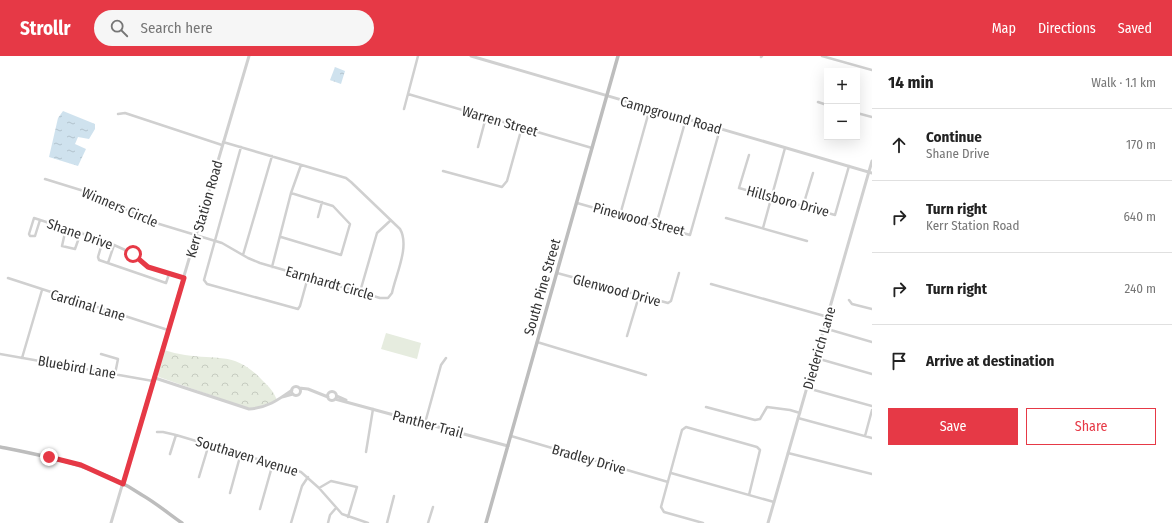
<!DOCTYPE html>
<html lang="en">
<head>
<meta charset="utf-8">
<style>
	:root { --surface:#fff; --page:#f6f6f6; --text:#222; --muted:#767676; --line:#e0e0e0; --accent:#e63946 }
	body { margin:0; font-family:"Fira Sans Condensed",sans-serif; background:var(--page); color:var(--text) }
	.controls { position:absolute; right:12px; top:12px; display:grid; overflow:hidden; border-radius:0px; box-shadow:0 4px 16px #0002 }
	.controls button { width:36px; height:36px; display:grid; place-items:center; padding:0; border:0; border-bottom:1px solid var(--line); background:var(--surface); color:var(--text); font:20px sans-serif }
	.stop { position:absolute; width:12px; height:12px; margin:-9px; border:3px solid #e63946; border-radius:50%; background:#fff }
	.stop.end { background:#e63946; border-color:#fff; box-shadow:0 1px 4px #0008 }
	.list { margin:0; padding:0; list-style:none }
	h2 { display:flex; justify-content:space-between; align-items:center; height:52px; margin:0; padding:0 16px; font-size:17px }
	h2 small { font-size:13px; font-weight:400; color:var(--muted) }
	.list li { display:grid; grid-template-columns:26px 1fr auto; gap:12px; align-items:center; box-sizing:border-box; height:72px; padding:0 16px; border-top:1px solid var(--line) }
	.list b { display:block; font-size:15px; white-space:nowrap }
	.list p { margin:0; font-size:13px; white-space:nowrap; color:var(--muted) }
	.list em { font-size:13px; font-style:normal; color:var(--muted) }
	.actions { display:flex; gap:8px; padding:12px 16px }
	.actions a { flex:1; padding:9px 0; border:1px solid var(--accent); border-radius:0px; text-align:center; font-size:14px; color:var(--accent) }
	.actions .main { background:var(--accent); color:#fff }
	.icon { flex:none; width:22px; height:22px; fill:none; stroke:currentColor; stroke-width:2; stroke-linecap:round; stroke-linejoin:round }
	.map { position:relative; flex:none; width:872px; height:467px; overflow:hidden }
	header { display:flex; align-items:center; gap:24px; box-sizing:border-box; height:56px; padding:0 20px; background:var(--accent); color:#fff }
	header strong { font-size:19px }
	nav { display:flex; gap:22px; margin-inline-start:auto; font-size:14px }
	.search { width:280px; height:36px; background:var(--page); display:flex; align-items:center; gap:10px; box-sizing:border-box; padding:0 14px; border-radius:22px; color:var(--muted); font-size:15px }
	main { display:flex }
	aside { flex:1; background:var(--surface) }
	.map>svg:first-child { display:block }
	.park { fill:url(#park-crowns) }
	.pitch { fill:#e6ecdf }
	.water { fill:url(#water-ripples) }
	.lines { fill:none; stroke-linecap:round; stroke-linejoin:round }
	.minor { stroke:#d0d0d0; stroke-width:2.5 }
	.tertiary { stroke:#d0d0d0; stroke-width:3 }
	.secondary { stroke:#bdbdbd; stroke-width:3.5 }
	.route { stroke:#e63946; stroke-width:5 }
	.labels { text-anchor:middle; stroke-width:4; stroke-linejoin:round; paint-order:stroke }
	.street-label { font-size:14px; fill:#333; stroke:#fff }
</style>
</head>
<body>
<header>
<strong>Strollr</strong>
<div class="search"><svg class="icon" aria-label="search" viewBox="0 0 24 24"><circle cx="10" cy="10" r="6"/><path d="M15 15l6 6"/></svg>Search here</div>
<nav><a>Map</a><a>Directions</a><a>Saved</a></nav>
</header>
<main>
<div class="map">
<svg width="872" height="467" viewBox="0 0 872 467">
	<defs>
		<pattern id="park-crowns" width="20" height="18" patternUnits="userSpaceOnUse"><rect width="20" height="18" fill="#e6ecdf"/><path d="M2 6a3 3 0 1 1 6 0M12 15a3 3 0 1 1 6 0" fill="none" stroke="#c6cbc0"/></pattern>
		<pattern id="water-ripples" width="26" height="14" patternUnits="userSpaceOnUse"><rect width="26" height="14" fill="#cfe2ee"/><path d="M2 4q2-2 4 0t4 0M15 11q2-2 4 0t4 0" fill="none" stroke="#b2c2cd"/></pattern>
	</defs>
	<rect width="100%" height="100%" fill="#fff"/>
	<path class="park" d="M164,294c7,2 14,4 21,5 34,5 51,-3 77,25 8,8 10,9 15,20l-21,8h-9l-88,-31 -2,-4z"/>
	<path class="pitch" d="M386,277l35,10 -4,16 -36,-10z"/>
	<path class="water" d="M335,11l10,4 -4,13 -11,-4z
		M63,55l32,13v5l-6,10 -11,-2 -3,7 11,5 -8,17 -29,-9 9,-39z"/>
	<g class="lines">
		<path class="minor" d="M822,0l50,14
			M761,1l1,-1
			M408,38l184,54
			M818,46l9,3
			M404,53l14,-53
			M857,57l15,4
			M118,58l7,-1 97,32
			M241,91l-37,133 3,4 91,25 2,-3 8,-29
			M478,91l8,-30
			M749,99l-10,33 96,27 14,-49
			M443,115l59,16 5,-6 15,-54
			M45,123l42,13 69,31 66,20 26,15 12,5 120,35h8l4,-5c4,-19 18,-47 8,-64l-49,-47 -5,-4 -123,-36
			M577,147l113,32 30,-106
			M803,150l10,-33
			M620,159l30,-107
			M318,161l4,-15
			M726,162l81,23
			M40,164l-5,16h-5l-1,-2 5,-16 71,23 27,12 16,14 36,11
			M656,169l30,-106
			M66,172l-4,18 13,3 6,-17
			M763,172l22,-80
			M281,181l60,18 9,-31 -17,-18 -42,-13
			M103,184l-5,17 1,3 67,23 3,-9
			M243,199l29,-99
			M108,207l6,-18
			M272,211l19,-74 10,-28
			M557,217l111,30 3,-2 8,-28
			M8,222l160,52
			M711,228l117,33
			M360,236l17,-59 14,-13
			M849,244l3,4 20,5
			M824,272l48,14
			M627,280l12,-40
			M537,286l109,33
			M0,298l153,27
			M101,298l17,5 -3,15
			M22,302l20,-68
			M816,302l56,16
			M807,332l65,18
			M706,351l49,13 5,-1 7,-12 23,3 10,3
			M798,362l74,20
			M425,367l16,-58 5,-7
			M157,376h6l13,3 125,37 18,16 23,26 26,9
			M511,380l157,46
			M865,380l7,-26
			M366,396l7,-43
			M788,397l84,21
			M170,398l6,-19
			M671,417l103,29
			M199,421l10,-33
			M319,432l12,-7 26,6 -9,30
			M230,437l11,-40
			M260,453l13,-46
			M291,467l11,-37 6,-9
			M328,467l2,-8 6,-7
			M387,467l7,-27
			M428,467l5,-16
			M703,467l-39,-11 -3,-5 21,-77 4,-3 71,20 3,3 -11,45"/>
		<path class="tertiary" d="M471,0l401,117
			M155,322l94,31c18,-1 29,-9 43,-19
			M291.5 335a4.5 4.5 0 1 1 9 0a4.5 4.5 0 1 1-9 0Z
			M299,332l9,1 20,8
			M327.5 340a4.5 4.5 0 1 1 9 0a4.5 4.5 0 1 1-9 0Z
			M337,340l9,4
			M282,341l11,-3
			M335,343l173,47
			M111,467l138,-467
			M768,467l104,-362"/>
		<path class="secondary" d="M0,391c50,10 99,19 142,48 14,8 27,19 40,28
			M486,467l132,-467"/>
	</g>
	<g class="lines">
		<path class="route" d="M49,401l32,8 42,19 61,-206 -36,-11 -15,-13"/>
	</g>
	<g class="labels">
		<g class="street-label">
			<text transform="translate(671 59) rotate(16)" y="5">Campground Road</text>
			<text transform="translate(500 65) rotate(16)" y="5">Warren Street</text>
			<text transform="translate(788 145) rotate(15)" y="5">Hillsboro Drive</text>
			<text transform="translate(120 151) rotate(23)" y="5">Winners Circle</text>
			<text transform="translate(204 153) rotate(-74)" y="5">Kerr Station Road</text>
			<text transform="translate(639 163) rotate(15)" y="5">Pinewood Street</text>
			<text transform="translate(80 178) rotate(19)" y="5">Shane Drive</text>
			<text transform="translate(330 227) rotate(16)" y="5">Earnhardt Circle</text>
			<text transform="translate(542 231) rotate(-74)" y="5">South Pine Street</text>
			<text transform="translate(617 234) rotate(15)" y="5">Glenwood Drive</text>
			<text transform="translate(88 249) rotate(17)" y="5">Cardinal Lane</text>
			<text transform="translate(819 292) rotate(-74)" y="5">Diederich Lane</text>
			<text transform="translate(77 311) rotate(10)" y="5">Bluebird Lane</text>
			<text transform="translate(428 368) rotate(15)" y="5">Panther Trail</text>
			<text transform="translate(247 400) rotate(17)" y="5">Southaven Avenue</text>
			<text transform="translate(589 403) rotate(16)" y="5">Bradley Drive</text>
		</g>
	</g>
</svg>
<div class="controls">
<button>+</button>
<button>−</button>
</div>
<div class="stop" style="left:133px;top:198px"></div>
<div class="stop end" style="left:49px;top:401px"></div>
</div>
<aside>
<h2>14 min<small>Walk · 1.1 km</small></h2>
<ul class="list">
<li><svg class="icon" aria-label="ahead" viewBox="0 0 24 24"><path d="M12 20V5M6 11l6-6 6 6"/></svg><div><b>Continue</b><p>Shane Drive</p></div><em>170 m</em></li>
<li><svg class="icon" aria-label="right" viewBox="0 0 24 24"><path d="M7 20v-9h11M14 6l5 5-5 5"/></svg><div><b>Turn right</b><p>Kerr Station Road</p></div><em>640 m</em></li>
<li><svg class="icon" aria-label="right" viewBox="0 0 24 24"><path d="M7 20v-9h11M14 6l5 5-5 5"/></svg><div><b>Turn right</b></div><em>240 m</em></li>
<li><svg class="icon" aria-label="arrive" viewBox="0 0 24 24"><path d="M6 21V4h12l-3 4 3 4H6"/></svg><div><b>Arrive at destination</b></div></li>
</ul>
<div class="actions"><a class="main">Save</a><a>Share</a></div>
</aside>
</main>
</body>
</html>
